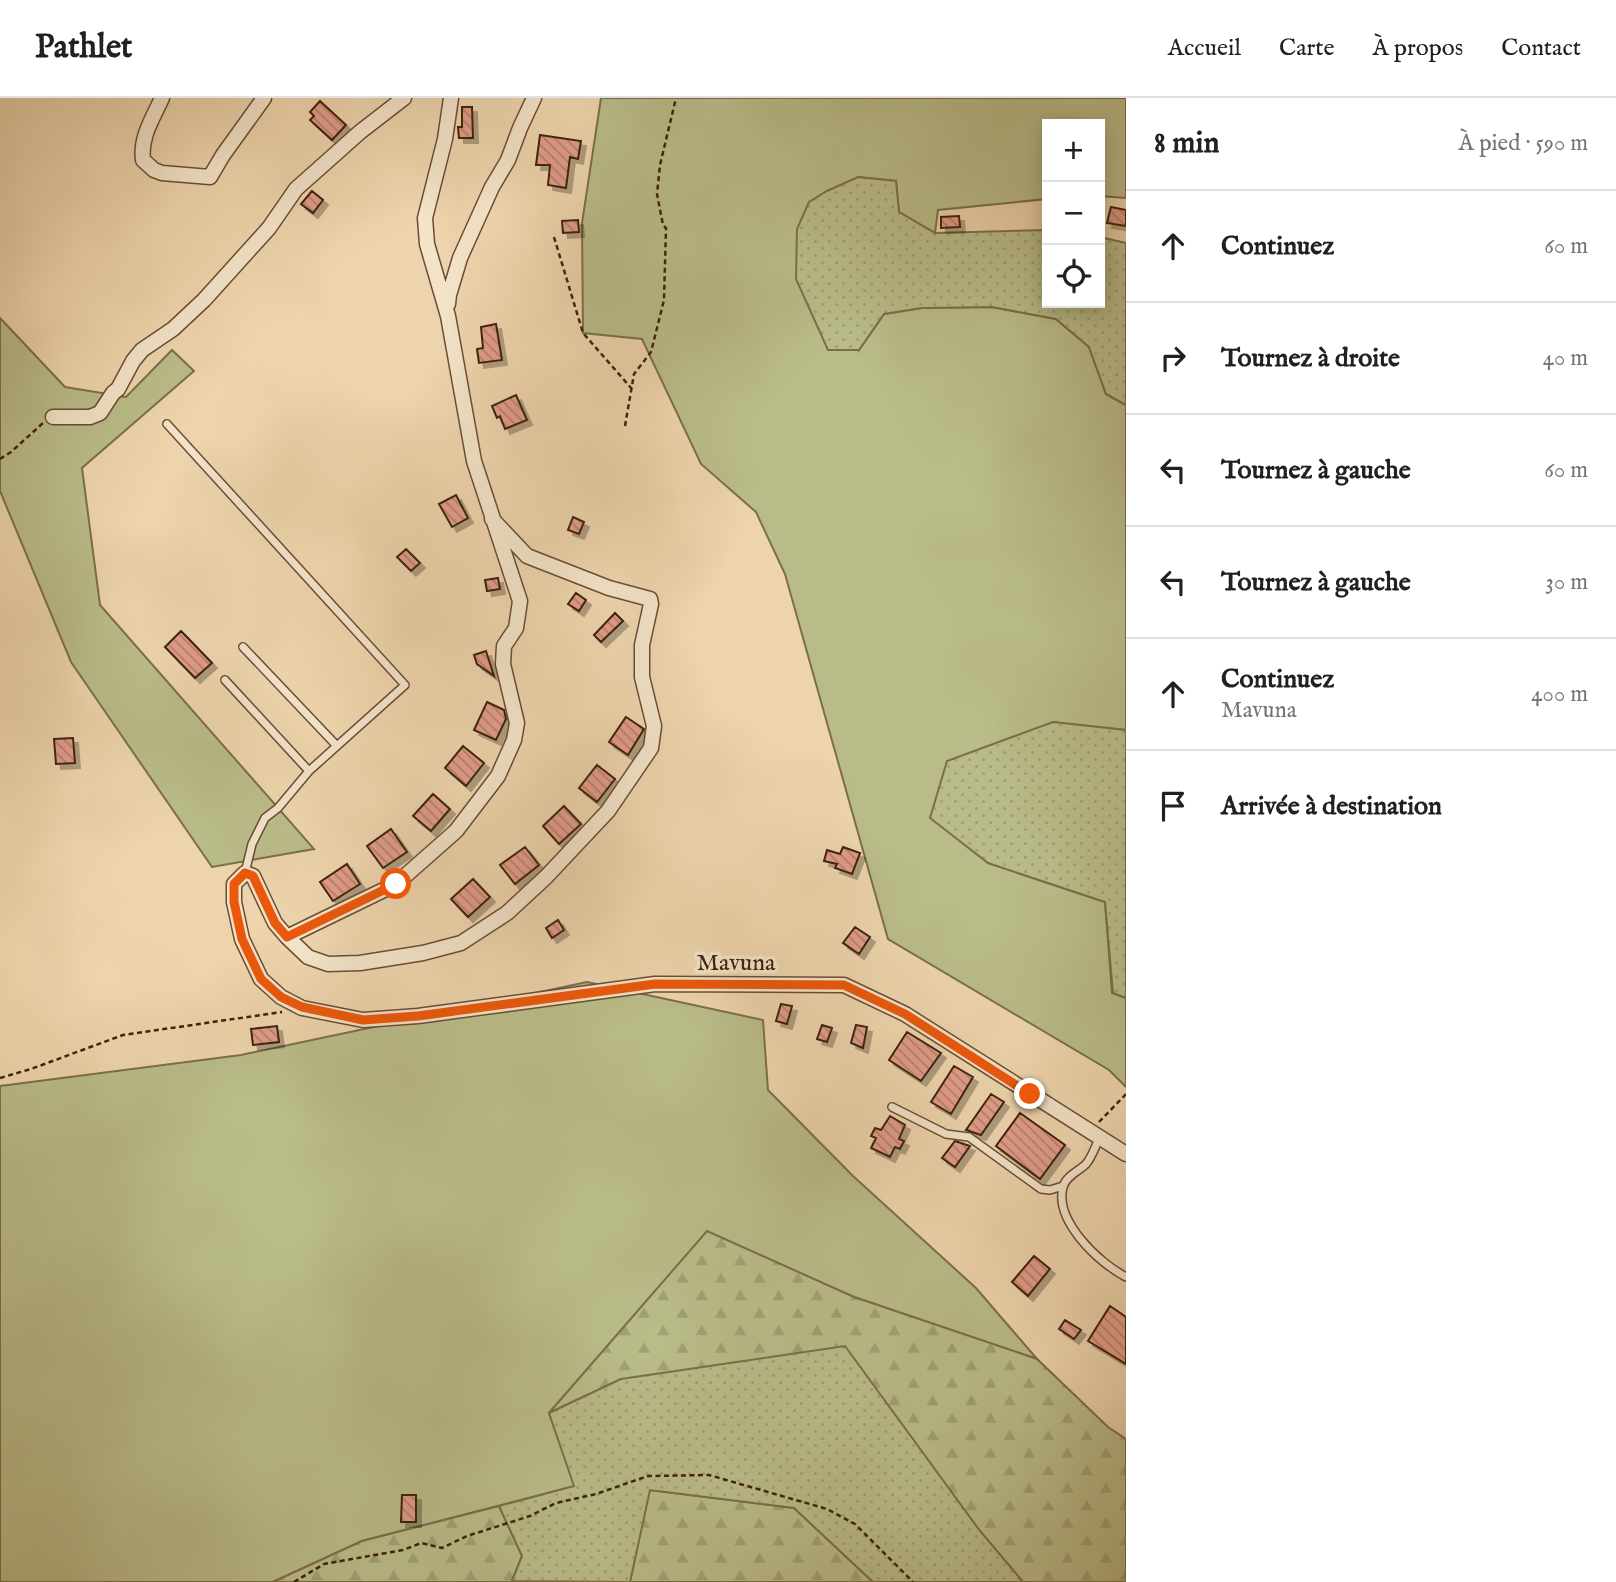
<!DOCTYPE html>
<html lang="fr">
<head>
<meta charset="utf-8">
<style>
	:root { --surface:#fff; --page:#f6f6f6; --text:#202124; --muted:#757577; --line:#e0e0e0 }
	body { margin:0; font-family:"IM FELL English",serif; background:var(--page); color:var(--text) }
	.controls { position:absolute; right:21px; top:21px; display:grid; overflow:hidden; border-radius:0px; box-shadow:0 4px 18px #0003 }
	.controls button { width:63px; height:63px; display:grid; place-items:center; padding:0; border:0; border-bottom:2px solid var(--line); background:var(--surface); color:var(--text); font:35px sans-serif }
	.stop { position:absolute; width:21px; height:21px; margin:-16px; border:5px solid #ea580c; border-radius:50%; background:#fff }
	.stop.end { background:#ea580c; border-color:#fff; box-shadow:0 2px 7px #0008 }
	.list { margin:0; padding:0; list-style:none }
	h2 { display:flex; justify-content:space-between; align-items:center; height:91px; margin:0; padding:0 28px; font-size:30px }
	h2 small { font-size:23px; font-weight:400; color:var(--muted) }
	.list li { display:grid; grid-template-columns:46px 1fr auto; gap:21px; align-items:center; box-sizing:border-box; height:112px; padding:0 28px; border-top:2px solid var(--line) }
	.list b { display:block; font-size:26px; white-space:nowrap }
	.list p { margin:0; font-size:23px; white-space:nowrap; color:var(--muted) }
	.list em { font-size:23px; font-style:normal; color:var(--muted) }
	.icon { flex:none; width:38px; height:38px; fill:none; stroke:currentColor; stroke-width:2; stroke-linecap:round; stroke-linejoin:round }
	.map { position:relative; flex:none; width:1126px; height:1484px; overflow:hidden }
	header { display:flex; align-items:center; gap:42px; box-sizing:border-box; height:98px; padding:0 35px; background:var(--surface); border-bottom:2px solid var(--line) }
	header strong { font-size:33px }
	nav { display:flex; gap:38px; margin-inline-start:auto; font-size:24px }
	main { display:flex }
	aside { flex:1; background:var(--surface) }
	.map>svg:first-child { display:block }
	.grass { fill:#b9bc89; stroke:#7c6e4a; stroke-width:2 }
	.forest { fill:url(#forest-firs); stroke:#7c6e4a; stroke-width:2 }
	.garden { fill:url(#garden-dots); stroke:#7c6e4a; stroke-width:2 }
	.building { fill:url(#building-back-hatch); stroke:#3e200c; stroke-width:2; filter:url(#shadow) }
	.lines { fill:none; stroke-linecap:round; stroke-linejoin:round }
	.lane-casing { stroke:#6a4d34; stroke-width:10 }
	.street-casing { stroke:#6a4d34; stroke-width:17 }
	.path { stroke:#3e200c; stroke-width:2.5; stroke-dasharray:5 3.5; stroke-linecap:butt }
	.lane { stroke:#f3e3c9; stroke-width:7 }
	.street { stroke:#f3e3c9; stroke-width:14 }
	.route { stroke:#ea580c; stroke-width:9 }
	.labels { text-anchor:middle; stroke-width:7; stroke-linejoin:round; paint-order:stroke }
	.street-label { font-size:24px; fill:#3e200c; stroke:#f3e3c9 }
</style>
</head>
<body>
<header>
<strong>Pathlet</strong>
<nav><a>Accueil</a><a>Carte</a><a>À propos</a><a>Contact</a></nav>
</header>
<main>
<div class="map">
<svg width="1126" height="1484" viewBox="0 0 1126 1484">
	<defs>
		<pattern id="forest-firs" width="22" height="20" patternUnits="userSpaceOnUse" patternTransform="scale(1.75)"><rect width="22" height="20" fill="#b9bc89"/><path d="M5 1l3.5 6h-7zM16 11l3.5 6h-7z" fill="#a0a175"/></pattern>
		<pattern id="garden-dots" width="8" height="8" patternUnits="userSpaceOnUse" patternTransform="scale(1.75)"><rect width="8" height="8" fill="#b9bc89"/><path d="M2 2h.1M6 6h.1" fill="none" stroke="#a0a175" stroke-width="1.8" stroke-linecap="round"/></pattern>
		<pattern id="building-back-hatch" width="6" height="6" patternUnits="userSpaceOnUse" patternTransform="scale(1.75)"><rect width="6" height="6" fill="#e19c89"/><path d="M-1 5l2 2M0 0l6 6M5-1l2 2" fill="none" stroke="#b87f6e"/></pattern>
		<filter id="shadow"><feDropShadow dx="5" dy="5" stdDeviation="0" flood-color="#0004"/></filter>
	</defs>
	<rect width="100%" height="100%" fill="#edd4ac"/>
	<filter id="stains"><feTurbulence type="fractalNoise" baseFrequency=".00286" numOctaves="4"/><feColorMatrix values="0 0 0 0 .2 0 0 0 0 .09 0 0 0 0 .02 0 0 0 .5 -.17"/></filter>
	<radialGradient id="worn" r=".72"><stop offset=".6" stop-color="#630" stop-opacity="0"/><stop offset="1" stop-color="#630" stop-opacity=".3"/></radialGradient>
	<path class="grass" d="M601,0h525v100l-26,-2v-72h-53v75l-109,11 -3,23 -36,-21 -3,-31 -38,-4 1,173 25,-36 38,-6 70,-1 64,12 33,28 17,47 20,11v325l-74,-8 -64,141 117,39 7,91 14,5v89l-17,-17 -221,-131 -103,-365 -29,-62 -55,-48 -59,-125 -59,-6 -1,-110z
		M0,220l65,69 61,10 46,-47 22,21 -112,97 18,137 214,244 -102,18 -141,-205 -71,-171z
		M587,884l176,38 5,70 85,86 123,112 61,71 -183,-62 -147,-65 -158,181 26,73 -213,55 -89,41h-273v-496l241,-31z"/>
	<path class="forest" d="M707,1133l147,66 183,62 71,68 18,12v143h-103l-43,-51 -359,-152 -72,34z
		M649,1392l145,18 79,74h-243z
		M499,1408l23,50 -10,24 3,2h-242l89,-41z"/>
	<path class="garden" d="M858,79l38,4 3,31 36,21 112,-3v73h53v-66l26,6v162l-20,-11 -17,-47 -33,-28 -64,-12 -70,1 -38,6 -25,36h-31l-32,-71 1,-50 12,-27 18,-11z
		M1053,624l73,8v268l-13,-5 -8,-91 -117,-39 -58,-45 17,-57z
		M845,1248l135,185 43,51h-150l-79,-74 -144,-18 -20,92 -118,-1 10,-25 -23,-50 75,-20 -25,-73 72,-34z"/>
	<path class="building" d="M320,3l26,24 -14,15 -22,-20 4,-4 -4,-4z
		M462,9h10l1,31h-14l-1,-11h4z
		M540,37l41,6 -3,18 -8,-2 -4,31 -18,-3 2,-20h-14z
		M312,93l11,9 -10,13 -12,-9z
		M1111,109l15,3v16l-19,-3z
		M959,118l1,11 -19,1v-11z
		M578,122l1,12 -16,1 -1,-12z
		M496,226l6,36 -23,3 -2,-14 6,-1 -2,-21z
		M516,297l11,25 -22,9 -5,-13 -3,2 -5,-12z
		M456,397l12,23 -16,9 -13,-23z
		M573,419l11,5 -5,12 -11,-4z
		M406,451l14,14 -9,8 -14,-14z
		M498,480l2,11 -13,2 -2,-11z
		M576,495l10,7 -7,11 -11,-7z
		M615,515l8,8 -22,21 -7,-7z
		M181,533l31,32 -17,15 -30,-31z
		M486,553l8,25 -17,-12 -3,-9z
		M487,604l17,8 2,9 -10,21 -22,-10z
		M626,619l18,12 -16,26 -19,-13z
		M73,640l2,25 -19,1 -2,-25z
		M463,648l21,17 -18,23 -21,-18z
		M597,667l18,14 -18,23 -18,-14z
		M433,696l17,15 -19,22 -18,-15z
		M564,708l17,18 -22,20 -16,-18z
		M391,731l16,23 -24,16 -16,-22z
		M525,749l14,18 -24,19 -15,-19z
		M843,749l17,6 -8,21 -17,-6 2,-4 -13,-3 3,-11 13,4z
		M347,766l13,20 -27,17 -13,-19z
		M473,781l17,18 -22,20 -17,-18z
		M558,822l6,10 -12,8 -6,-10z
		M855,829l15,10 -11,17 -16,-11z
		M781,906l11,2 -5,18 -11,-3z
		M822,927l10,3 -5,14 -10,-3z
		M856,927l11,2 -4,21 -12,-5z
		M277,928l2,16 -26,3 -2,-16z
		M907,934l34,21 -20,28 -32,-21z
		M954,968l19,11 -22,37 -20,-12z
		M991,996l13,8 -23,33 -15,-5z
		M1020,1015l45,32 -25,34 -44,-33z
		M890,1018l15,9 -6,14 5,2 -4,8 -5,-2 -5,10 -19,-9 5,-10 -5,-2 4,-8 6,2z
		M955,1043l15,5 -15,21 -13,-9z
		M1034,1158l16,13 -22,27 -16,-14z
		M1110,1208l16,11v47l-38,-23z
		M1065,1222l16,10 -7,9 -15,-10z
		M402,1397h14v27h-15z"/>
	<g class="lines">
		<defs>
			<path id="lane" d="M167,326l238,261 -96,86
				M243,549l94,99
				M225,582l84,91 -31,37 -13,10 -13,26 -7,29
				M892,1009l54,27 23,3 72,52 9,1 13,-4
				M1099,1041c-4,8 -7,18 -13,25 -7,7 -20,12 -23,23 -9,34 36,76 63,90"/>
			<path id="street" d="M162,0c-9,20 -22,39 -19,62l11,10 8,3 48,4 13,-22 41,-57
				M448,206l1,-9 11,-37 32,-71 16,-27 12,-32 14,-30
				M53,319h37l10,-4 13,-20 5,-4 15,-28 9,-11 31,-21 31,-29 65,-72 27,-39 64,-57 44,-34
				M492,421l35,37 82,32 41,11 1,5 -9,41v32l12,49 -3,22 -43,63 -62,66 -39,36 -46,30 -38,10 -63,10 -32,1 -20,-7 -21,-20 -12,-14 -22,-47 -8,-3 -11,11v18l8,37 19,40 20,18 21,11 61,12 55,-4 237,-32 189,1 61,29 221,140
				M287,839l109,-53 60,-53 42,-55 16,-36 3,-17 -14,-59 1,-18 12,-18 4,-27 -46,-140 -26,-145 -21,-72 -2,-26 20,-79 6,-41"/>
		</defs>
		<use href="#lane" class="lane-casing"/>
		<use href="#street" class="street-casing"/>
		<path class="path" d="M554,139l29,96 49,56
			M625,328l9,-52 17,-22 13,-52 2,-72 -3,-3 -6,-31 3,-29 16,-67
			M0,361l11,-7 32,-29
			M0,980l31,-9 92,-34 159,-23
			M1099,1024l27,-28
			M294,1484l30,-18 79,-14 18,-7 21,5 25,-12 63,-20 26,-13 40,-9 52,-18 61,-1 118,34 28,15 58,58"/>
		<use href="#lane" class="lane"/>
		<use href="#street" class="street"/>
	</g>
	<g class="lines">
		<path class="route" d="M396,786l-109,53 -12,-14 -22,-47 -8,-3 -11,11v18l8,37 19,40 20,18 21,10 61,13 55,-4 237,-32 189,1 61,29 125,80"/>
	</g>
	<g class="labels">
		<g class="street-label">
			<text x="736" y="872">Mavuna</text>
		</g>
	</g>
	<rect width="100%" height="100%" filter="url(#stains)"/>
	<rect width="100%" height="100%" fill="url(#worn)"/>
</svg>
<div class="controls">
<button>+</button>
<button>−</button>
<button><svg class="icon" aria-label="locate" viewBox="0 0 24 24"><circle cx="12" cy="12" r="6"/><path d="M12 2v4M12 18v4M2 12h4M18 12h4"/></svg></button>
</div>
<div class="stop" style="left:396px;top:786px"></div>
<div class="stop end" style="left:1030px;top:996px"></div>
</div>
<aside>
<h2>8 min<small>À pied · 590 m</small></h2>
<ul class="list">
<li><svg class="icon" aria-label="ahead" viewBox="0 0 24 24"><path d="M12 20V5M6 11l6-6 6 6"/></svg><div><b>Continuez</b></div><em>60 m</em></li>
<li><svg class="icon" aria-label="right" viewBox="0 0 24 24"><path d="M7 20v-9h11M14 6l5 5-5 5"/></svg><div><b>Tournez à droite</b></div><em>40 m</em></li>
<li><svg class="icon" aria-label="left" viewBox="0 0 24 24"><path d="M17 20v-9H6M10 6l-5 5 5 5"/></svg><div><b>Tournez à gauche</b></div><em>60 m</em></li>
<li><svg class="icon" aria-label="left" viewBox="0 0 24 24"><path d="M17 20v-9H6M10 6l-5 5 5 5"/></svg><div><b>Tournez à gauche</b></div><em>30 m</em></li>
<li><svg class="icon" aria-label="ahead" viewBox="0 0 24 24"><path d="M12 20V5M6 11l6-6 6 6"/></svg><div><b>Continuez</b><p>Mavuna</p></div><em>400 m</em></li>
<li><svg class="icon" aria-label="arrive" viewBox="0 0 24 24"><path d="M6 21V4h12l-3 4 3 4H6"/></svg><div><b>Arrivée à destination</b></div></li>
</ul>
</aside>
</main>
</body>
</html>
